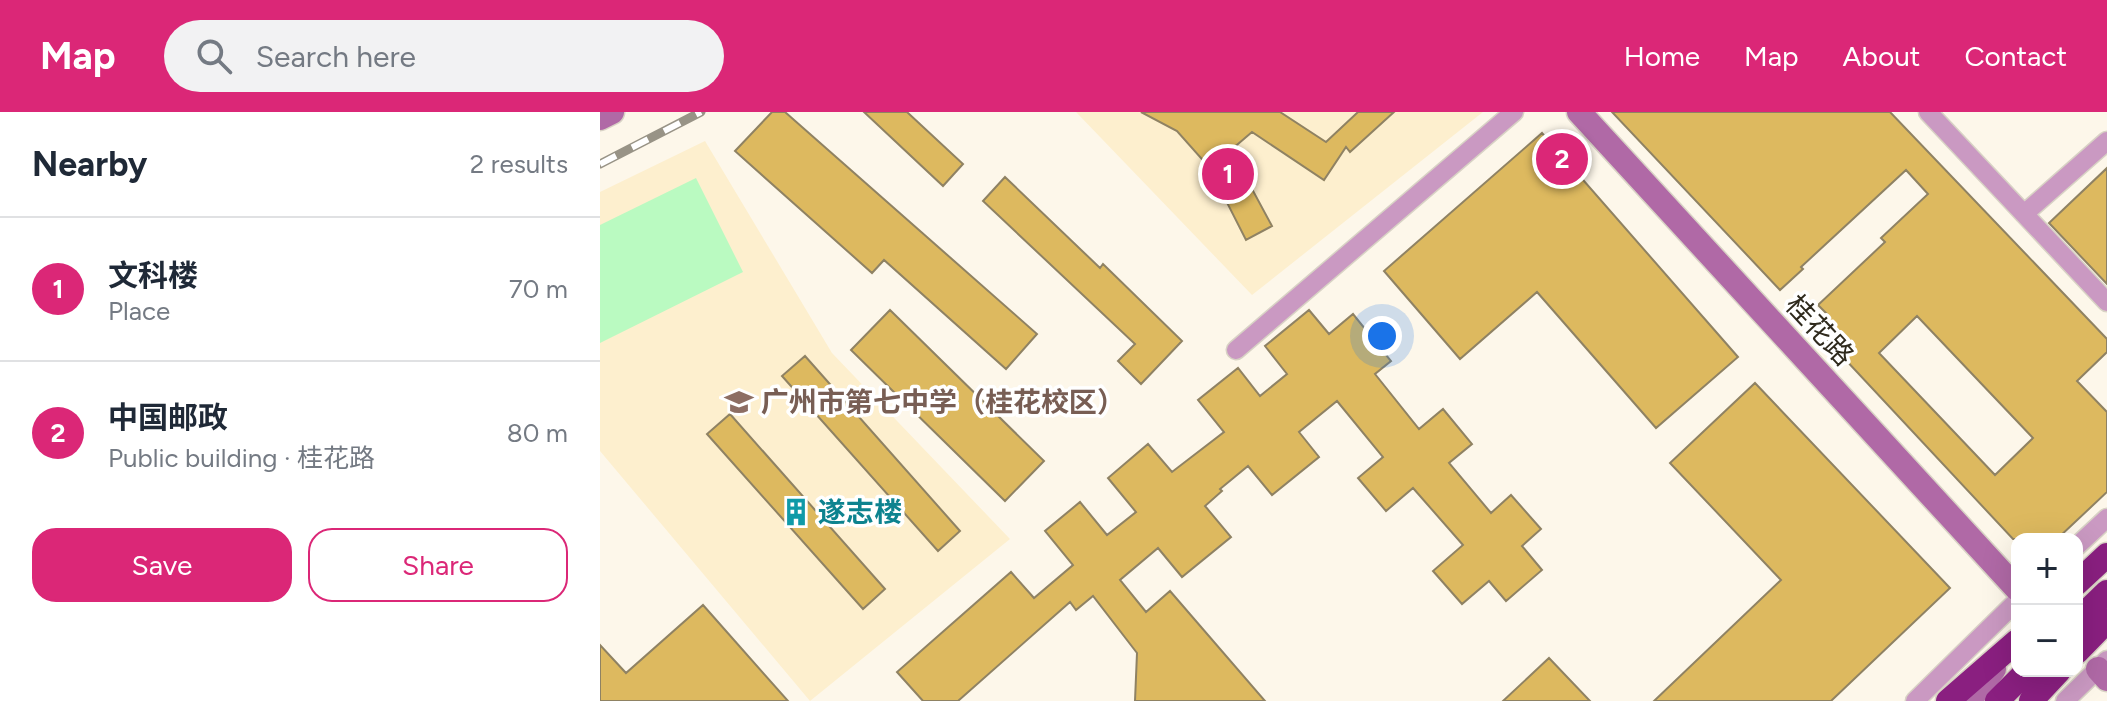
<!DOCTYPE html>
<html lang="en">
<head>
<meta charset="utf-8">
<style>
	:root { --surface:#fff; --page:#f2f2f3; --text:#1f2937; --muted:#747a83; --line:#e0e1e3; --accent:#db2777 }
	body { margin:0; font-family:Figtree,"Noto Sans SC",sans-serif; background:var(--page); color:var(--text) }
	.controls { position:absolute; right:24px; bottom:24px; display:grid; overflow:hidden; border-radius:16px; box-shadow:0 8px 32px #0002 }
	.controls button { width:72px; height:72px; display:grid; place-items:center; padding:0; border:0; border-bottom:2px solid var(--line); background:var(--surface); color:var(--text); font:40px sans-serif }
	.you { position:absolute; left:782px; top:224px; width:28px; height:28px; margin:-20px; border:6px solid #fff; border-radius:50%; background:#1a73e8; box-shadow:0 0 0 12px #1a73e833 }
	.badge { display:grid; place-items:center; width:52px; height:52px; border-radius:50%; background:var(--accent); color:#fff; font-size:26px; font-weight:700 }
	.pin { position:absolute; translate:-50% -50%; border:4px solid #fff; box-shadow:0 2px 8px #0006 }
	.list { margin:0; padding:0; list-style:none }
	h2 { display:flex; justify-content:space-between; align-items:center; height:104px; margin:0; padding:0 32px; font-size:34px }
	h2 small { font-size:26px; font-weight:400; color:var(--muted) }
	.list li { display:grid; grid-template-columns:52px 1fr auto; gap:24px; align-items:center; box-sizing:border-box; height:144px; padding:0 32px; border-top:2px solid var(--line) }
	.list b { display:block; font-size:30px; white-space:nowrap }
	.list p { margin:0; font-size:26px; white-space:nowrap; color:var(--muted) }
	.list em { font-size:26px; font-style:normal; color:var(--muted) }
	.actions { display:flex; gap:16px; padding:24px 32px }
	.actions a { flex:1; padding:18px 0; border:2px solid var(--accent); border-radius:24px; text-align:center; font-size:28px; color:var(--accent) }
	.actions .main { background:var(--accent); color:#fff }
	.icon { flex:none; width:44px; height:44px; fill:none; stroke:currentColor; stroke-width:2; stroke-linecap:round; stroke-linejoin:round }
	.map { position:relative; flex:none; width:1507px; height:589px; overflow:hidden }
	header { display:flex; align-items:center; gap:48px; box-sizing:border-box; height:112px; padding:0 40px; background:var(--accent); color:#fff }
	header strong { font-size:38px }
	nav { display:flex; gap:44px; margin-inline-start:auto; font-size:28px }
	.search { width:560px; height:72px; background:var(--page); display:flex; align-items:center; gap:20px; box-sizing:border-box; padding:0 28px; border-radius:44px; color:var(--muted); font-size:30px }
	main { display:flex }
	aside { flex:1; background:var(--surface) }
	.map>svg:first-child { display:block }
	.built { fill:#fdefce }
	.green { fill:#bafac1 }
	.building { fill:#ddb95f; stroke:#8f8263; stroke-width:2; fill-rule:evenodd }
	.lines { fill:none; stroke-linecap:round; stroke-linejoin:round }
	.street-casing { stroke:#d8d2c5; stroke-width:21 }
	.secondary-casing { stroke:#d8d2c5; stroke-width:27 }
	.highway-casing { stroke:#d8d2c5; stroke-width:27 }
	.street { stroke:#ca99c2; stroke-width:18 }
	.secondary { stroke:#b069a6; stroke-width:24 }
	.highway { stroke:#8a1f80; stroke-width:24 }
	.rail-casing { stroke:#989386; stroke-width:9 }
	.rail { stroke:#fff; stroke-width:6; stroke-dasharray:18; stroke-linecap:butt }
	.labels { text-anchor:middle; stroke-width:7; stroke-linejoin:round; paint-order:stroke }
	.street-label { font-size:28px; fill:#2f2a1d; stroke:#fff }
	.education-label { font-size:28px; font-weight:bold; fill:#785e54; stroke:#fff; text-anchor:start }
	.culture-label { font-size:28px; font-weight:bold; fill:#0d838f; stroke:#fff; text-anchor:start }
</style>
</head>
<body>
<header>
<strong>Map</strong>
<div class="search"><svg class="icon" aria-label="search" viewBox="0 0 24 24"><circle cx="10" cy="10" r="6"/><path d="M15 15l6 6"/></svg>Search here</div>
<nav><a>Home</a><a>Map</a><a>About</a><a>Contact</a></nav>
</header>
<main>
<aside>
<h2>Nearby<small>2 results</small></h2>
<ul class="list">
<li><span class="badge">1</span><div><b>文科楼</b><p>Place</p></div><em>70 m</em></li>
<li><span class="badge">2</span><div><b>中国邮政</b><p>Public building · 桂花路</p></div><em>80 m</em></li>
</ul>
<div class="actions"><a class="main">Save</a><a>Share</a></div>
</aside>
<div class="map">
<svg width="1507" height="589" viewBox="0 0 1507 589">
	<rect width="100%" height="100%" fill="#fdf7ea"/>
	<path class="built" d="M476,0h407l-231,183z
		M105,29l127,212 178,186 -200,162 -210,-250v-259z"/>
	<path class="green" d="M96,66l47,94 -143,71v-118z"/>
	<path class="building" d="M172,0h13l252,222 -31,35 -122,-109 -12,13 -137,-122z
		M264,0h43l56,52 -20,22z
		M541,0h139l46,30 32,-30h36l-44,40 -4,-5 -22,33 -72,-48 -21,18 41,76 -26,14 -37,-73 -32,-36z
		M1012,0h278l217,227v13l-30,29 30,31v80l-50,47h-44l-199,-213 13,-12 -9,-9 67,-63 -4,-4 47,-44 -22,-24 -105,97 2,2 -23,21zM1317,204l116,122 -38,37 -116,-122z
		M942,21l196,224 -82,71 -119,-136 -77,67 -76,-88z
		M1507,56v116l-58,-61z
		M405,65l95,91 3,-4 79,77 -41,43 -23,-23 17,-17 -152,-143z
		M290,198l154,151 -39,40 -154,-151z
		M709,198l20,24 24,-20 38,47 -16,13 44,55 24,-20 29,35 -23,19 42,50 20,-18 30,34 -19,17 20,24 -36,31 -17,-20 -27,23 -29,-33 30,-26 -50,-57 -27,23 -28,-33 25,-21 -46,-56 -38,31 20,25 -47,38 -24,-29 -28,23 2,2 -17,15 26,31 -49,40 -24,-29 -38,32 26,32 24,-21 95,110h-130l2,-48 -44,-57 -17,14 -6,-8 -112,99h-35l-26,-29 114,-100 23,26 39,-33 -28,-34 35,-29 27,33 29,-23 -28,-34 40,-34 24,28 52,-40 -26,-32 40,-32 22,28 27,-22 -22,-28z
		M205,244l155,175 -22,20 -156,-175z
		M1155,271l195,205 -119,113h-177l127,-121 -111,-117z
		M130,302l155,175 -22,20 -156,-175z
		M103,493l85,96h-188v-56l26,28z
		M949,546l41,43h-87z"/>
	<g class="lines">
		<defs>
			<path id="street" d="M1328,0l179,190
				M1424,102l83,-73
				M636,238l278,-238
				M1477,434l30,-28
				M1315,589l102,-100
				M1465,589l42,-41"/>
			<path id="secondary" d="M979,0l438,477
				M0,6l12,-6
				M1498,557l9,10
				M1369,589l25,-32"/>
			<path id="highway" d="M1477,471l30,-28
				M1477,509l30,-29
				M1477,540l30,-31
				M1348,589l69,-60
				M1397,589l30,-30
				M1431,589l28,-30"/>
		</defs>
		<use href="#street" class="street-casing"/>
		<use href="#secondary" class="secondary-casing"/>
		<use href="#highway" class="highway-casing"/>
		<use href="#street" class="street"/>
		<use href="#secondary" class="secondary"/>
		<use href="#highway" class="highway"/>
		<defs>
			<path id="rail" d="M0,52l101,-52"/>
		</defs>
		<use href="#rail" class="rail-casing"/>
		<use href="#rail" class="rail"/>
	</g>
	<defs>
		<symbol id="school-bare" viewBox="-9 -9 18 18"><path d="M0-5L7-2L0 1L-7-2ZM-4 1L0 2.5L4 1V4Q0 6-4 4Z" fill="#8d6e63" stroke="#fff" stroke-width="2.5" paint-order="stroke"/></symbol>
		<symbol id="building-bare" viewBox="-9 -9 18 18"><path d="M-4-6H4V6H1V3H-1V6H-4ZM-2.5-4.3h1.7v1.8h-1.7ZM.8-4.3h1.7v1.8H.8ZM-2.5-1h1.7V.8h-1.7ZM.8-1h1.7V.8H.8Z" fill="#0f9aa8" stroke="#fff" stroke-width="2.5" paint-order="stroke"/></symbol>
	</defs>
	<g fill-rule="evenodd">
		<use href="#school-bare" x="119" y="270" width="40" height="40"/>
		<use href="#building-bare" x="176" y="380" width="40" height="40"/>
	</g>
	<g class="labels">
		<g class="street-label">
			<text transform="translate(1220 218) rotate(47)" y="10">桂花路</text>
		</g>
		<g class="education-label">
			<text x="161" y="300">广州市第七中学（桂花校区）</text>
		</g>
		<g class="culture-label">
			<text x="218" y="410">遂志楼</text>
		</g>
	</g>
</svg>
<div class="controls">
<button>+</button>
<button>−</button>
</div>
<div class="you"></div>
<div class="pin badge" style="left:628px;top:62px">1</div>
<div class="pin badge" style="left:962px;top:47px">2</div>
</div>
</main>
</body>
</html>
